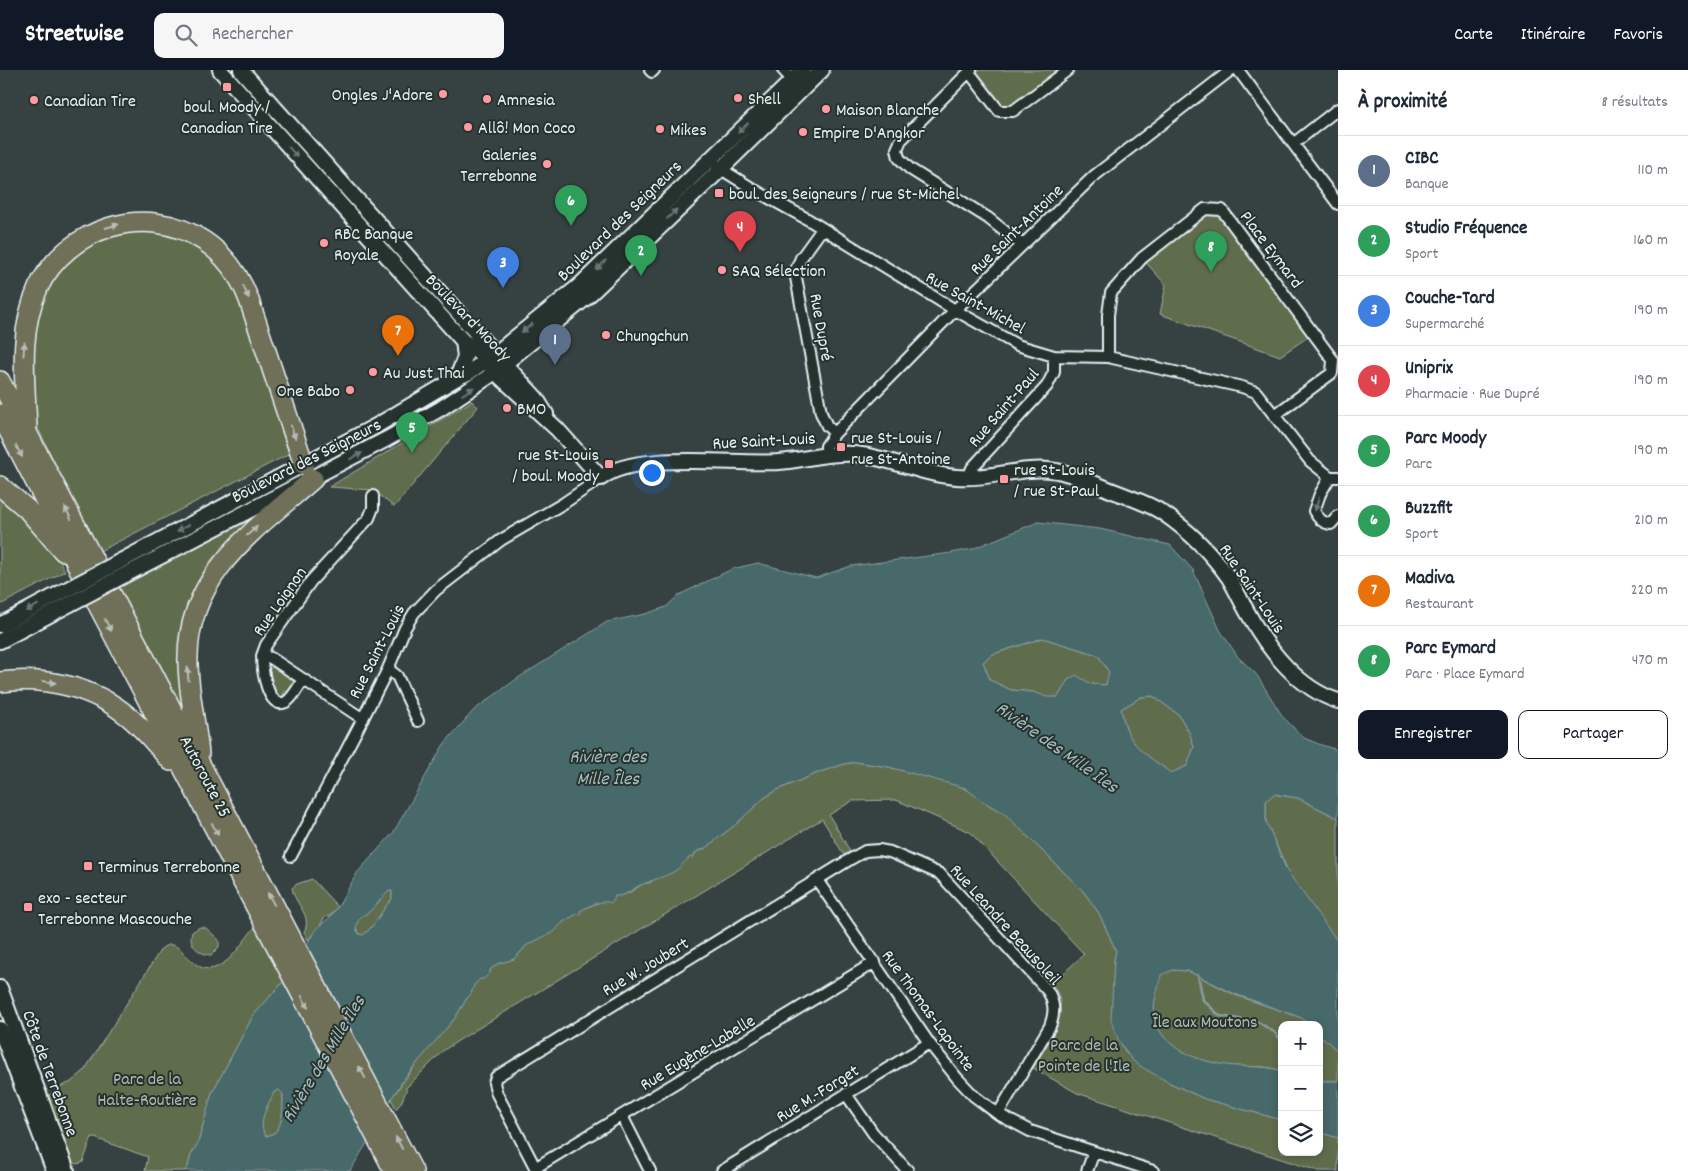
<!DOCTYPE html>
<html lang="fr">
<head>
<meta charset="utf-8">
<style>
	:root { --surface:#fff; --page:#f6f6f7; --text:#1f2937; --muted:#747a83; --line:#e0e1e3; --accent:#111827 }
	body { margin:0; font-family:Dekko,sans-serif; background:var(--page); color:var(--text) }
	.controls { position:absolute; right:15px; bottom:15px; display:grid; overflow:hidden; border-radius:10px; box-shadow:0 2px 8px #0003 }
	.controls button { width:45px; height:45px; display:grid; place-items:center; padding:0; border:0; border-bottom:1px solid var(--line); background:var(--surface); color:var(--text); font:25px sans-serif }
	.you { position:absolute; left:651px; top:402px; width:18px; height:18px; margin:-12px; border:4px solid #fff; border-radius:50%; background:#1a73e8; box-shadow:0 0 0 8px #1a73e833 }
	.badge { display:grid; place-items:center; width:32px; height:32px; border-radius:50%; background:var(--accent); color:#fff; font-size:16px; font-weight:700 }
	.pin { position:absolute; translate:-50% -41px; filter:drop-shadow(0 1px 2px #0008) }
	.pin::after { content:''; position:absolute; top:26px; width:18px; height:15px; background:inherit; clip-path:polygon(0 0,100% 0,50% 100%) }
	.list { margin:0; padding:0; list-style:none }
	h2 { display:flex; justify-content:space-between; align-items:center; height:65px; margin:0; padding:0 20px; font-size:21px }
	h2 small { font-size:16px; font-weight:400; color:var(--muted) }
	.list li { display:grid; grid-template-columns:32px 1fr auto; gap:15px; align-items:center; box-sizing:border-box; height:70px; padding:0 20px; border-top:1px solid var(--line) }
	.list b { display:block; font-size:19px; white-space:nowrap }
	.list p { margin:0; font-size:16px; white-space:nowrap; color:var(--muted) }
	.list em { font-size:16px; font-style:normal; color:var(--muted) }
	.actions { display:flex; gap:10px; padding:15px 20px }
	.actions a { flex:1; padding:11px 0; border:1px solid var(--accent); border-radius:10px; text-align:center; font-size:18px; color:var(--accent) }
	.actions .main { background:var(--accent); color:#fff }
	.icon { flex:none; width:28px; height:28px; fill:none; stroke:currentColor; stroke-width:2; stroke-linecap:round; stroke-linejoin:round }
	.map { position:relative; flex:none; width:1338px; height:1101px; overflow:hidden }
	header { display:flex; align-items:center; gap:30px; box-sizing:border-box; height:70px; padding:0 25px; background:var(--accent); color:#fff }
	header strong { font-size:24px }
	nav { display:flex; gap:28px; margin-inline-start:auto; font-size:18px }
	.search { width:350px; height:45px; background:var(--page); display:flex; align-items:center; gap:12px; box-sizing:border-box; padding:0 18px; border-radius:10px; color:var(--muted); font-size:19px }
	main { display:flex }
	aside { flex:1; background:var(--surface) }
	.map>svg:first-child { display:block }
	.green { fill:#616d4e; stroke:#a4afa3 }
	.water { fill:#46696b; stroke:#879fa3; fill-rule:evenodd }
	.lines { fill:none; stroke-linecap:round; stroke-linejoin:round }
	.stream { stroke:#879fa3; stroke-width:2.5 }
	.minor-casing { stroke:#e8f1f8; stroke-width:14 }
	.secondary-casing { stroke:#e8f1f8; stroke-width:18 }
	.motorway-casing { stroke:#e8f1f8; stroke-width:22 }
	.minor { stroke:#26332d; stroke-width:10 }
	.secondary { stroke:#26332d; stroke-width:14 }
	.motorway { stroke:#706f59; stroke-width:19 }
	.secondary-bridge-casing { stroke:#e8f1f8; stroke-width:18; stroke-linecap:butt }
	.secondary-bridge { stroke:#26332d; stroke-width:14 }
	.oneway { fill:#6a7674 }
	.oneway2 { fill:#b8bdb8 }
	.poi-dot { fill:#ff9aa2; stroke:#26332d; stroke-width:2 }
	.labels { text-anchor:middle; stroke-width:4; stroke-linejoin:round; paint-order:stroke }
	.poi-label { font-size:18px; fill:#e8f1f8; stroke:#26332d; text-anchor:start }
	.street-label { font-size:18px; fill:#e8f1f8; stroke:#26332d }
	.park-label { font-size:18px; fill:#b2bcb4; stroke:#26332d }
	.water-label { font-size:19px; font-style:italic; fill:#a7bbc0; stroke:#26332d }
</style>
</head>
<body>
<header>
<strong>Streetwise</strong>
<div class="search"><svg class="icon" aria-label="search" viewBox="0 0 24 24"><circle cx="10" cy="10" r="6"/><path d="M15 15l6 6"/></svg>Rechercher</div>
<nav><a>Carte</a><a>Itinéraire</a><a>Favoris</a></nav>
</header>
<main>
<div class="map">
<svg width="1338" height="1101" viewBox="0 0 1338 1101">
	<rect width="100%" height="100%" fill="#364141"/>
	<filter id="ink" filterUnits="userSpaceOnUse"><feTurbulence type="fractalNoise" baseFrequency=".02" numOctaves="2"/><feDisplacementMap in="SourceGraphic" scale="10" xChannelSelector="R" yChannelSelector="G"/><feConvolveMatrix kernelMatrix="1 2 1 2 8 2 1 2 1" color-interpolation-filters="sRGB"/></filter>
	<g filter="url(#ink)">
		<path class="green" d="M971,0h97l-55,41h-14z
			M1205,139l17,1 92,123 -34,23 -120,-42 6,-29 -24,-27z
			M165,160l44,20 28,39 52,165 -191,98 -60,-124 -7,-33 2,-74 23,-50 35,-30 22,-8z
			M472,331l6,6 -84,100 -21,-17 -44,-3z
			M0,424l51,50 14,27 -65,34z
			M264,442l-62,66 -12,21 -8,28 5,96 -69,-135z
			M1043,568l55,17 11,17 -3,13 -15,-1 -23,-4 -10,17 -11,1 -14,-6 -22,-2 -21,-10 -7,-18 10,-8z
			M271,597l21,12 1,5 -6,8 -3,-1 -1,2 3,1 -7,3 -4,-4 -6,-23z
			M1153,626l26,19 10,17 5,15 -7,19 -16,7c-29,-22 -43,-26 -50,-64l20,-12z
			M856,692l33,5 68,18 15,7 12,10 21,12 78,77 16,22 17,38 -2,10 -1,26 1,42 12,24 42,29 37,17 77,21v32h37v-20l19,6v33h-20l-241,-78 -44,-25c15,-26 41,-55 19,-84l32,-30 -114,-122 -74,-32 -44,1 -23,14 21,36 -6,4 -22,-36 -358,218 -20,13 -38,38v3l-5,12 -5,6 -5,-10 30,-42 34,-39 12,-20 4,-4 3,-9 6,-6 4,-1 6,-5v-3l7,-6 17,-5 13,-14 27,-14 9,-9 22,-14 30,-12 14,-3 15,-10h6l4,-4 10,-3 32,-24 8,-3 31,-24 29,-27 13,-8 43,-18 24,-8z
			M1273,724l25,4 40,20v124l-46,-62 -26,-58v-21z
			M312,809l26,28 -7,8 -7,3c-3,8 -11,15 -16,22l-4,-8c9,-17 -10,-28 -12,-44l5,-4z
			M389,821h3v8c-11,11 -16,27 -29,36l-4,-1c-9,-16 4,-17 13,-25 6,-5 10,-13 17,-18z
			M200,857l6,1 13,12v7l-8,8c-11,0 -24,-11 -19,-23z
			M255,857l29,54 -31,35 -41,77 -14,50 -7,12 -3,12 -3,4h-40l3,-14 -56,-20 -9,25c-5,3 -10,2 -14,-2l-21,-60 1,-5 7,-4 -1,-2 16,-7 13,-11 77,-122c22,-20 30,38 63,14 12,-9 21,-24 31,-36z
			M1173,900l15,1 47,24 67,23 7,7h-27v46c-15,-6 -34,-4 -50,-5 -29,-3 -77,-17 -78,-54 -1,-12 5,-26 7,-38z
			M1319,964l19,17v30h-19z
			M279,1020l4,4c0,15 1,39 -17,42 -10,-12 2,-31 8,-44z"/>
		<path class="water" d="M1038,452l62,7 70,16 23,25 27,60 18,27 18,17 27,43 21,21 17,7 17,5v68l-40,-20 -24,-4 -8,7v21l21,49 51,71v109l-19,-17v-9h-10l-7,-7 -67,-24 -47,-23 -15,-1 -12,5c-2,11 -8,26 -7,38 4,38 50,50 81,53 15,1 33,0 47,5v49l-77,-21 -37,-17 -28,-16 -9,-7 -13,-20 -7,-19 3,-59 2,-10 -17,-38 -16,-22 -78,-77 -21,-12 -19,-14 -76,-21 -33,-5 -12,2 -24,8 -43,18 -13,8 -29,27 -31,24 -8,3 -3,6 -3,-1c-5,4 -7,7 -11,11 -10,8 -24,11 -36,16 -10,3 -16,13 -28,12l-3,7c-11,-4 -23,3 -32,8v3l-5,1 -12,7 -8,9 -28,14 -13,14 -17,5 -7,6v3l-6,6h-4l-6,6 -3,9 -4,4 -12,20 -49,58 -15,23 -7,16 -34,56h-165l3,-4 3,-12 7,-12 14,-50 41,-77 31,-35 32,-52 14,-12 8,-10 19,-34 36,-40 51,-89 30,-34 44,-32 89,-56 38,-8 21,-7 13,-12 53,-26 26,-6 58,15 35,-12 100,-13 21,-4zM1043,568l55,17 11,17 -3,13 -15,-1 -15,-9 -8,5 -10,17h-11l-14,-5 -22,-2 -21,-10 -7,-18 10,-8zM1153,626l26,19 10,17 5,15 -7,19 -16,7c-29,-22 -43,-26 -50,-64l20,-12zM389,821h3v8c-11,11 -16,27 -29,36l-4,-1 -3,-5c3,-16 7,-11 16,-20 6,-6 11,-13 17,-18zM279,1020l4,4c0,15 1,40 -17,42 -10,-12 2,-31 8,-44z
			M1319,1011h19v57l-19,-6z"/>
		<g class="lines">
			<path class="stream" d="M1198,905l5,25 17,16 38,6 16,10 8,9"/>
			<defs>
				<path id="minor" d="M650,0l2,2 2,-2
					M783,0l14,15
					M971,0l-70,70 -4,9 2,9 11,11 78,49 34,27
					M1238,0l100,134
					M969,2l30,39h14l55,-41
					M1293,74l45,-35
					M710,90l11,9 37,23 51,28 146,90 62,35 37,11 54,1 134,30 14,5 54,69 20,16h8
					M822,159l-21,29 -6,14 26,141 6,13 8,7
					M1108,287v-42l3,-22 31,-35 63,-49 17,1 111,150 -1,13 -57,42
					M826,386v-10l9,-13 120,-123 139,-134 137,-106
					M970,407v-4l2,-5 75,-82 7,-14v-16
					M1330,407l-10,17 -6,17c4,7 8,12 17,13l7,-8
					M262,586c0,11 5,55 24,46 7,-4 12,-15 17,-22
					M388,599l9,7 21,45
					M363,649l-92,-61 -9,-2 4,-11 45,-64 58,-63 4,-10v-12
					M291,786l68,-130 29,-57 17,-41 9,-15 22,-23 65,-50 63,-37 37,-25
					M817,810l112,163 28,35 17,18 24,18 32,17 123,40
					M846,1024l27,39 35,38
					M622,1046l28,55
					M535,1098l340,-206
					M537,1101l-40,-77 -3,-11 2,-6 353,-217 16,-9 14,-1 11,2 50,22 107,116c8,12 8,23 3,36l-52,88
					M722,1101l207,-128
					M1087,1101l7,-19"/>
				<path id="secondary" d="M220,0l243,271 11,7 21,24 62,57 44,49c35,-27 132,-13 178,-16 25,-2 50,-10 75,-8 35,3 68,21 103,23 34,3 66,-12 100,-6 20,4 38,13 56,20 17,7 35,12 50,22 25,17 49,41 66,65 7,12 13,25 20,37 19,35 50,74 89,86
					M241,0l238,266 57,62 10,16
					M457,308l8,-21 -2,-16
					M117,493l259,-137 81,-48 11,-5 27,-19 84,-68 224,-216
					M123,506l264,-137 53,-30 48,-32 99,-80 134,-128 101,-99
					M0,555l64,-34
					M0,571l70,-37
					M0,918l67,183
					M0,959l54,142"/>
				<path id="motorway" d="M0,311l413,790
					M0,344l63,121 15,32 316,604
					M27,357c-2,-47 -9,-95 11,-139 29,-61 109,-86 166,-47 21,14 36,35 45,59l55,165
					M0,416l27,23 36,42
					M0,612c45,-6 94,5 129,35 16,13 28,29 42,44
					M199,684c-3,-33 -12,-65 -11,-98 1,-84 70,-128 125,-177"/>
			</defs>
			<use href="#minor" class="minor-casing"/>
			<use href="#secondary" class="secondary-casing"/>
			<use href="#motorway" class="motorway-casing"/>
			<use href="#minor" class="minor"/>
			<use href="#secondary" class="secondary"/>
			<use href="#motorway" class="motorway"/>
			<defs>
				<path id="secondary-bridge" d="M64,521l53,-28
					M70,534l53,-28"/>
			</defs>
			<use href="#secondary-bridge" class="secondary-bridge-casing"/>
			<use href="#secondary-bridge" class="secondary-bridge"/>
		</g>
		<defs><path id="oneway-solid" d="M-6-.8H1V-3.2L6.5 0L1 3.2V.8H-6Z" transform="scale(1.25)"/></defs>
		<g class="oneway">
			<use href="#oneway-solid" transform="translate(743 58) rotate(136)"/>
			<use href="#oneway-solid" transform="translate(293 82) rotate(48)"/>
			<use href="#oneway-solid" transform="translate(672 144) rotate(-44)"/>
			<use href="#oneway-solid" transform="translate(601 195) rotate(136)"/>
			<use href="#oneway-solid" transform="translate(527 258) rotate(142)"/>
			<use href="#oneway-solid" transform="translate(468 321) rotate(-33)"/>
			<use href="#oneway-solid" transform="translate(356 386) rotate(-28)"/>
			<use href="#oneway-solid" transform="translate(1317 434) rotate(106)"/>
			<use href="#oneway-solid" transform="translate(183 458) rotate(152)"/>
			<use href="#oneway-solid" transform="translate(32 538) rotate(152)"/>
		</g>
		<g class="oneway2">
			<use href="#oneway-solid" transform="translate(112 156) rotate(-15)"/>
			<use href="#oneway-solid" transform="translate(246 222) rotate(66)"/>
			<use href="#oneway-solid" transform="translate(24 279) rotate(-85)"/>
			<use href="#oneway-solid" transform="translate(293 362) rotate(71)"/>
			<use href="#oneway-solid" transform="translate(19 381) rotate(62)"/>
			<use href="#oneway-solid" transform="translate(68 443) rotate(-117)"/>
			<use href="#oneway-solid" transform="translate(252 461) rotate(-42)"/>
			<use href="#oneway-solid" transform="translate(108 555) rotate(62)"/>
			<use href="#oneway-solid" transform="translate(188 604) rotate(-94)"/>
			<use href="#oneway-solid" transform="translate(49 612) rotate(8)"/>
			<use href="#oneway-solid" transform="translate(215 759) rotate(62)"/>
			<use href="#oneway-solid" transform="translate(271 829) rotate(-118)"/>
			<use href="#oneway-solid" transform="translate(305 932) rotate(62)"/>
			<use href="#oneway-solid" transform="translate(362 1002) rotate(-118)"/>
			<use href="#oneway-solid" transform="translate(399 1073) rotate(-118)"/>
		</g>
	</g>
	<g class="poi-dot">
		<rect x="222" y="12" width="10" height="10" rx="2.5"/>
		<circle cx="443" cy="24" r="5"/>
		<circle cx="738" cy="28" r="5"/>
		<circle cx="487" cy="29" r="5"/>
		<circle cx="34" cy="30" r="5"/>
		<circle cx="826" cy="39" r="5"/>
		<circle cx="468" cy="57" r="5"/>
		<circle cx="660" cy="59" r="5"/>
		<circle cx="803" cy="62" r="5"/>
		<circle cx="547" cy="94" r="5"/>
		<rect x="714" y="118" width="10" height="10" rx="2.5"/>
		<circle cx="324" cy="173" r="5"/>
		<circle cx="722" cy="200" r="5"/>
		<circle cx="606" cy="265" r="5"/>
		<circle cx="373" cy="302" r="5"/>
		<circle cx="350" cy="320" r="5"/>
		<circle cx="507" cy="338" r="5"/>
		<rect x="836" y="372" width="10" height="10" rx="2.5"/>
		<rect x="604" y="389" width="10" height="10" rx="2.5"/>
		<rect x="999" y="404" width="10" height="10" rx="2.5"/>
		<rect x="83" y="791" width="10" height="10" rx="2.5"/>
		<rect x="23" y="832" width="10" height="10" rx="2.5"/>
	</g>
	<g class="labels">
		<g class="poi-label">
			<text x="433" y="30" text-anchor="end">Ongles J'Adore</text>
			<text x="748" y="34">Shell</text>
			<text x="497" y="35">Amnesia</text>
			<text x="44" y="36">Canadian Tire</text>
			<text x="227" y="42" text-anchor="middle">boul. Moody /<tspan x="227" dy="21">Canadian Tire</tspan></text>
			<text x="836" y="45">Maison Blanche</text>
			<text x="478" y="63">Allô! Mon Coco</text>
			<text x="670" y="65">Mikes</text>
			<text x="813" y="68">Empire D'Angkor</text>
			<text x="537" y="90" text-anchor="end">Galeries<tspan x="537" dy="21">Terrebonne</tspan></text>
			<text x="729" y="129">boul. des Seigneurs / rue St-Michel</text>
			<text x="334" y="169">RBC Banque<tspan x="334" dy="21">Royale</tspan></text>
			<text x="732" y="206">SAQ Sélection</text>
			<text x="616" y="271">Chungchun</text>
			<text x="383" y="308">Au Just Thai</text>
			<text x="340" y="326" text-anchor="end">One Babo</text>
			<text x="517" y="344">BMO</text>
			<text x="851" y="373">rue St-Louis /<tspan x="851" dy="21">rue St-Antoine</tspan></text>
			<text x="599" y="390" text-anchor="end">rue St-Louis<tspan x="599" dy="21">/ boul. Moody</tspan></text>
			<text x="1014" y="405">rue St-Louis<tspan x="1014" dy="21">/ rue St-Paul</tspan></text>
			<text x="98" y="802">Terminus Terrebonne</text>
			<text x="38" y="833">exo - secteur<tspan x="38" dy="21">Terrebonne Mascouche</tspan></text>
		</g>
		<g class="street-label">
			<text transform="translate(619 150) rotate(-44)" y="6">Boulevard des Seigneurs</text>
			<text transform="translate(1016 159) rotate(-44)" y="6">Rue Saint-Antoine</text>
			<text transform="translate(1272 179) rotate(53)" y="6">Place Eymard</text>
			<text transform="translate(976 232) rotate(29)" y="6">Rue Saint-Michel</text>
			<text transform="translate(469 247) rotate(46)" y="6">Boulevard Moody</text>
			<text transform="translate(822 257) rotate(80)" y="6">Rue Dupré</text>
			<text transform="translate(1003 337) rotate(-49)" y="6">Rue Saint-Paul</text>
			<text transform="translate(764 370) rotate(-3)" y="6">Rue Saint-Louis</text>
			<text transform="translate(306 390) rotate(-27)" y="6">Boulevard des Seigneurs</text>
			<text transform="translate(1253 518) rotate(56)" y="6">Rue Saint-Louis</text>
			<text transform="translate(279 531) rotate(-55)" y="6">Rue Loignon</text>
			<text transform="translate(376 581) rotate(-63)" y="6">Rue Saint-Louis</text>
			<text transform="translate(206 706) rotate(62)" y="6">Autoroute 25</text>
			<text transform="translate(1006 854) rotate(48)" y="6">Rue Leandre Beausoleil</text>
			<text transform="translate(645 896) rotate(-31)" y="6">Rue W. Joubert</text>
			<text transform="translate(929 940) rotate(54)" y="6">Rue Thomas-Lapointe</text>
			<text transform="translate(697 982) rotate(-31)" y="6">Rue Eugène-Labelle</text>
			<text transform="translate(51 1003) rotate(70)" y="6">Côte de Terrebonne</text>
			<text transform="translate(817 1023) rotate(-32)" y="6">Rue M.-Forget</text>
		</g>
		<g class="park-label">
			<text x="1205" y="957">Île aux Moutons</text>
			<text x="1084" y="980">Parc de la<tspan x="1084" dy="21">Pointe de l'Ile</tspan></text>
			<text x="147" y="1014">Parc de la<tspan x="147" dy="21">Halte-Routière</tspan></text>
		</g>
		<g class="water-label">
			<text transform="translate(1058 676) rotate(35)" y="7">Rivière des Mille Îles</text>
			<text x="608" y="692">Rivière des<tspan x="608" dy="22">Mille Îles</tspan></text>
			<text transform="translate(322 988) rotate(-59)" y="7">Rivière des Mille Îles</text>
		</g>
	</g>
</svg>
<div class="controls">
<button>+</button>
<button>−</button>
<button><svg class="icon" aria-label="layers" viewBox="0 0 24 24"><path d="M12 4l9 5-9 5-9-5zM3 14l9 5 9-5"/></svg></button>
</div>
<div class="you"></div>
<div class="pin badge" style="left:555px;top:295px;background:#5c6f8a">1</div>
<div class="pin badge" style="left:641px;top:206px;background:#2e9e5b">2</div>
<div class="pin badge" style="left:503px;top:218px;background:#3f7fe0">3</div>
<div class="pin badge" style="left:740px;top:182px;background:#e0444e">4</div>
<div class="pin badge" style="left:412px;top:383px;background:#2e9e5b">5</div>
<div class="pin badge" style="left:571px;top:156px;background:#2e9e5b">6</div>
<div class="pin badge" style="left:398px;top:286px;background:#e8710a">7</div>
<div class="pin badge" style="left:1211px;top:202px;background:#2e9e5b">8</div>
</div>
<aside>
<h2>À proximité<small>8 résultats</small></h2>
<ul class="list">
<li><span class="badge" style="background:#5c6f8a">1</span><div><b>CIBC</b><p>Banque</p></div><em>110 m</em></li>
<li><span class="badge" style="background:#2e9e5b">2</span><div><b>Studio Fréquence</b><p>Sport</p></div><em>160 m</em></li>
<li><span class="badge" style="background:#3f7fe0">3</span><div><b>Couche-Tard</b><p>Supermarché</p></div><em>190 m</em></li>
<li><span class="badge" style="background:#e0444e">4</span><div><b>Uniprix</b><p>Pharmacie · Rue Dupré</p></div><em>190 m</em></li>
<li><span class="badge" style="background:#2e9e5b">5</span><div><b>Parc Moody</b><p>Parc</p></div><em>190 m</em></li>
<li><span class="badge" style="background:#2e9e5b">6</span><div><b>Buzzfit</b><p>Sport</p></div><em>210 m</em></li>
<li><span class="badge" style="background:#e8710a">7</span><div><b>Madiva</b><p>Restaurant</p></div><em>220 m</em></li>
<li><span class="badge" style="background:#2e9e5b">8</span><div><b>Parc Eymard</b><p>Parc · Place Eymard</p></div><em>470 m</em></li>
</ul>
<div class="actions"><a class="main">Enregistrer</a><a>Partager</a></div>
</aside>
</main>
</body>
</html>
